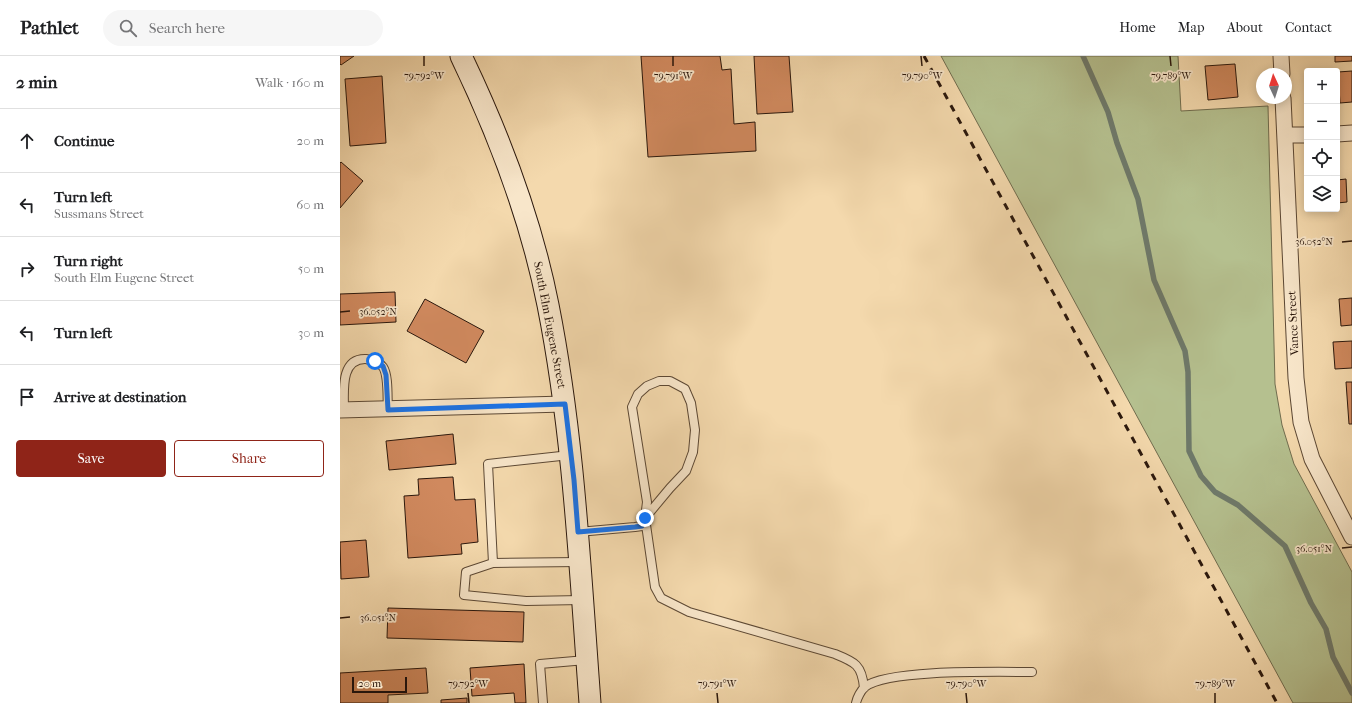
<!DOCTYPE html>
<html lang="en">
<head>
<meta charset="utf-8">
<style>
	:root { --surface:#fff; --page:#f6f6f6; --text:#202124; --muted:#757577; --line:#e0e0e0; --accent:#8f2418 }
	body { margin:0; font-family:"IM FELL French Canon",serif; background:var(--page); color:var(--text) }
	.controls { position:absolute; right:12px; top:12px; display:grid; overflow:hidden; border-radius:4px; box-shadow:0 2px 10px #0003 }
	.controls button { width:36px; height:36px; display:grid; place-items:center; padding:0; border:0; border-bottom:1px solid var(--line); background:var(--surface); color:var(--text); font:20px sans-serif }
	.compass { position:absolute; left:916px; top:12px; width:36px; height:36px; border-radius:50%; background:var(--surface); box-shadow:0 2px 10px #0003; rotate:356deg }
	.scale { position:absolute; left:12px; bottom:10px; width:55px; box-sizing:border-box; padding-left:4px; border:2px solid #2a170c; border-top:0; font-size:11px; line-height:14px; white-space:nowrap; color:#2a170c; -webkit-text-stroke:3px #f8e6ca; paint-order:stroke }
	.stop { position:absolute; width:12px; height:12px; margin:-9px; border:3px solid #1a73e8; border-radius:50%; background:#fff }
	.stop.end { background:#1a73e8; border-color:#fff; box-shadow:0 1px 4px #0008 }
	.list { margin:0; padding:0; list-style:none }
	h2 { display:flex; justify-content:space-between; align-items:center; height:52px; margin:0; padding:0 16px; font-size:17px }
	h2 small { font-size:13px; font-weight:400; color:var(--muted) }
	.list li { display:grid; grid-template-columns:26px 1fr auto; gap:12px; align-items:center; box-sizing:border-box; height:64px; padding:0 16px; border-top:1px solid var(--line) }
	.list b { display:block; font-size:15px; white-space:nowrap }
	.list p { margin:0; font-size:13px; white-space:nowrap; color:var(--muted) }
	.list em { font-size:13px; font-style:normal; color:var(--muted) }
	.actions { display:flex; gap:8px; padding:12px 16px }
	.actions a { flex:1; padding:9px 0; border:1px solid var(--accent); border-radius:4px; text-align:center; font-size:14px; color:var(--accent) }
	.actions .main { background:var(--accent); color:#fff }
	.icon { flex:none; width:22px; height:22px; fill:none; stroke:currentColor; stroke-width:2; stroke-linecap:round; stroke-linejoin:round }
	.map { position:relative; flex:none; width:1012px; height:647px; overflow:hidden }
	header { display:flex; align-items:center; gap:24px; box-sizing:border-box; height:56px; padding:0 20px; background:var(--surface); border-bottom:1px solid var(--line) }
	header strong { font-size:19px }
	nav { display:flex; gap:22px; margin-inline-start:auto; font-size:14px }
	.search { width:280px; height:36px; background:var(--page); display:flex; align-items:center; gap:10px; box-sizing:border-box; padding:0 14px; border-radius:22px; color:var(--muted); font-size:15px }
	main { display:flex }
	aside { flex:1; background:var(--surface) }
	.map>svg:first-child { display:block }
	.green { fill:#b5c08f; stroke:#706c4e }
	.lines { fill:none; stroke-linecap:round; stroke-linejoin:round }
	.stream { stroke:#6e796a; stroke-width:5.5 }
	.building { fill:#d0895e; stroke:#2a170c }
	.lane-casing { stroke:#5c4834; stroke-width:10 }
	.street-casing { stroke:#5c4834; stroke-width:17 }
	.secondary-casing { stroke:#2a170c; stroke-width:23 }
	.lane { stroke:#f8e6ca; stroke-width:8 }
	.street { stroke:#f8e6ca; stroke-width:15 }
	.secondary { stroke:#f8e6ca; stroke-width:21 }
	.rail { stroke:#2a170c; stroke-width:3; stroke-dasharray:7 7; stroke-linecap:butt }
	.route { stroke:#1a73e8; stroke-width:5 }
	.ticks { fill:none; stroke:#2a170c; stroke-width:1.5 }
	.labels { text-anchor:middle; stroke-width:3.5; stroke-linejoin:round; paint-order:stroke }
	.street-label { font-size:12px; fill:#2a170c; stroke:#f8e6ca }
	.ticks-label { font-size:10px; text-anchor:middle; fill:#2a170c; stroke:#f8e6ca; stroke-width:3.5; stroke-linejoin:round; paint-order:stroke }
</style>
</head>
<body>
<header>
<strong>Pathlet</strong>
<div class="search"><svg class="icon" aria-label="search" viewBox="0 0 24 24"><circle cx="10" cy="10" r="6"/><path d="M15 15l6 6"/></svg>Search here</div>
<nav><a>Home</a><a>Map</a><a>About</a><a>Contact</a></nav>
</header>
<main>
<aside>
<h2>2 min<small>Walk · 160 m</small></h2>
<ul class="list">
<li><svg class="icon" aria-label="ahead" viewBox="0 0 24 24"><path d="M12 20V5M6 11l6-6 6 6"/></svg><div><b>Continue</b></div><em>20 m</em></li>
<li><svg class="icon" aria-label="left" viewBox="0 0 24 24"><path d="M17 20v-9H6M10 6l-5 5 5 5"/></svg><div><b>Turn left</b><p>Sussmans Street</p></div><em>60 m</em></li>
<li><svg class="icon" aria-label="right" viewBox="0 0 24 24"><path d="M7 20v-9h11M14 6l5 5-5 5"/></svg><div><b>Turn right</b><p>South Elm Eugene Street</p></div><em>50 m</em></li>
<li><svg class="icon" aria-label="left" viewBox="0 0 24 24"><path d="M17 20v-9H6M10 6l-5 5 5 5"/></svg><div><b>Turn left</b></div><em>30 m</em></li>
<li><svg class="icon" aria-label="arrive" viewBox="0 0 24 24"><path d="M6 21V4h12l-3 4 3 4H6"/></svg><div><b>Arrive at destination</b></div></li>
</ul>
<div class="actions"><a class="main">Save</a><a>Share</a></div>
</aside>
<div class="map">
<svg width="1012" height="647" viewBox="0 0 1012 647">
	<rect width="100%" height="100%" fill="#f4d9ad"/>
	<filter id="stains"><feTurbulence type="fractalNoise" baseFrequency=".005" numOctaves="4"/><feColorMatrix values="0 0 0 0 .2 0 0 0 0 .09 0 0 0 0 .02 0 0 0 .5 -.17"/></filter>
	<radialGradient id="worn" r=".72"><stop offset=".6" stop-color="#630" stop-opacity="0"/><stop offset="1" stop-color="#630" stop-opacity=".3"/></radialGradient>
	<path class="green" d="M601,0h237l3,55 87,-5 7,278 7,41 12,39 58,108v131h-59z"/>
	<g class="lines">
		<path class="stream" d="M743,0l25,56 9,31 21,56 16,81 31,71 3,21 1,79 12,25 14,16 23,13 47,41 26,57 15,26 7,28 19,36"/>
	</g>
	<path class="building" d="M0,0h14l-13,9 -1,-1z
		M301,0h79l2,14 9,-1 3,55 21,-2 1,29 -108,6z
		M414,0h35l4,56 -36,2z
		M995,0h17v5l-17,1z
		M895,8l3,33 -30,3 -3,-34z
		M1012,15v31l-12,1 -2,-31z
		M42,20l4,67 -36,3 -5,-67z
		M1,106l22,19 -23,27v-45z
		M1006,123l1,23 -10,1v-23z
		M55,236l1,30 -56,3v-31z
		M1012,242v27l-11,1 -2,-27z
		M85,243l59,32 -18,32 -59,-32z
		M1012,285v27l-17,1 -2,-27z
		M1006,326h6v42h-3z
		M113,378l3,30 -67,6 -3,-29z
		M113,421l2,23 20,-1 3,43 -17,2 1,10 -54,4 -4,-62 15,-1 -1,-16z
		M26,484l3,37 -28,2 -1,-37z
		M48,552l136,4 -1,30 -136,-4z
		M184,608l2,39h-11l-1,-10 -42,3 -2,-28z
		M86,612l2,25 -40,2v8h-48v-30z
		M127,642v5h-26v-3z"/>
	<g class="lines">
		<defs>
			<path id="lane" d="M4,354c0,-19 -4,-52 22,-51 5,1 14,4 17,8 6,9 4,32 5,43
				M230,399l-82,9 5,99 87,-1
				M238,476l57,-5 7,-1 3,-8 2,-16 -15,-95 6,-13 9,-8 12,-5h11l15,8 6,14 4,27 -2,22 -7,19 -16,17 -25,30 10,69 6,11 28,14 146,42c20,8 27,11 29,34
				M153,507l-27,9 -2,23 62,6 56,-1
				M203,647l-3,-39 46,-4
				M516,647c1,-5 5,-13 9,-16 22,-18 134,-15 167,-15"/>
			<path id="street" d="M941,0l1,18
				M943,42l13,280 5,44 11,37 40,78
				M997,78l15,-1
				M945,79h22
				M0,354l225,-6"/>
			<path id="secondary" d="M121,0c38,79 70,163 87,249 26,131 32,265 42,398"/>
		</defs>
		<use href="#lane" class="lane-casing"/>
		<use href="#street" class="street-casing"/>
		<use href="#secondary" class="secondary-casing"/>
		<use href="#lane" class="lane"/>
		<use href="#street" class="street"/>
		<use href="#secondary" class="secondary"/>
		<path class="rail" d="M584,0l353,647"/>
	</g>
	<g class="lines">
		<path class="route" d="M35,305l8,5 3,9 2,35 177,-6 9,76 4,52 57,-5 7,-1 3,-8"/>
	</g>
	<path class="ticks" d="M84,0v10M333,0v10M581,0l1,10M830,0l1,10M1002,186l10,-1M0,256l10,-1M1002,492l10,-1M0,562l10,-1M128,637l1,10M377,637l1,10M626,637l1,10M875,637v10"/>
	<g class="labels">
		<g class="street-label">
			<text transform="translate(953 267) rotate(-93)" y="4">Vance Street</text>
			<text transform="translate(210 269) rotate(79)" y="4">South Elm Eugene Street</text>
		</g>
	</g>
	<g class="ticks-label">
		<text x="84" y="23">79.792°W</text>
		<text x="333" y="23">79.791°W</text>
		<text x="582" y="23">79.790°W</text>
		<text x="831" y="23">79.789°W</text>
		<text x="974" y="189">36.052°N</text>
		<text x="38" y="259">36.052°N</text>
		<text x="974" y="496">36.051°N</text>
		<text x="38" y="565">36.051°N</text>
		<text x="128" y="631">79.792°W</text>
		<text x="377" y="631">79.791°W</text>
		<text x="626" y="631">79.790°W</text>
		<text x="875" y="631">79.789°W</text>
	</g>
	<rect width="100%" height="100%" filter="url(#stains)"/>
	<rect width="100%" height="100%" fill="url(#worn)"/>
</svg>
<div class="controls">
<button>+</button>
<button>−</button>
<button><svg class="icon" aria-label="locate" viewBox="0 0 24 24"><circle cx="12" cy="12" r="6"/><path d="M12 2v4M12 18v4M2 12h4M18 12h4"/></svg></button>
<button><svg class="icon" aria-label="layers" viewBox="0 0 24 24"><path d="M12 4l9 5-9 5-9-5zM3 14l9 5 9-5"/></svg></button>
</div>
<svg class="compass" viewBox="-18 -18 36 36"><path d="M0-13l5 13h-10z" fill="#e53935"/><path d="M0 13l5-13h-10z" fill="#757577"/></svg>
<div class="scale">20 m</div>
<div class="stop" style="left:35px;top:305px"></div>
<div class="stop end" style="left:305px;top:462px"></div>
</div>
</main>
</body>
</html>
